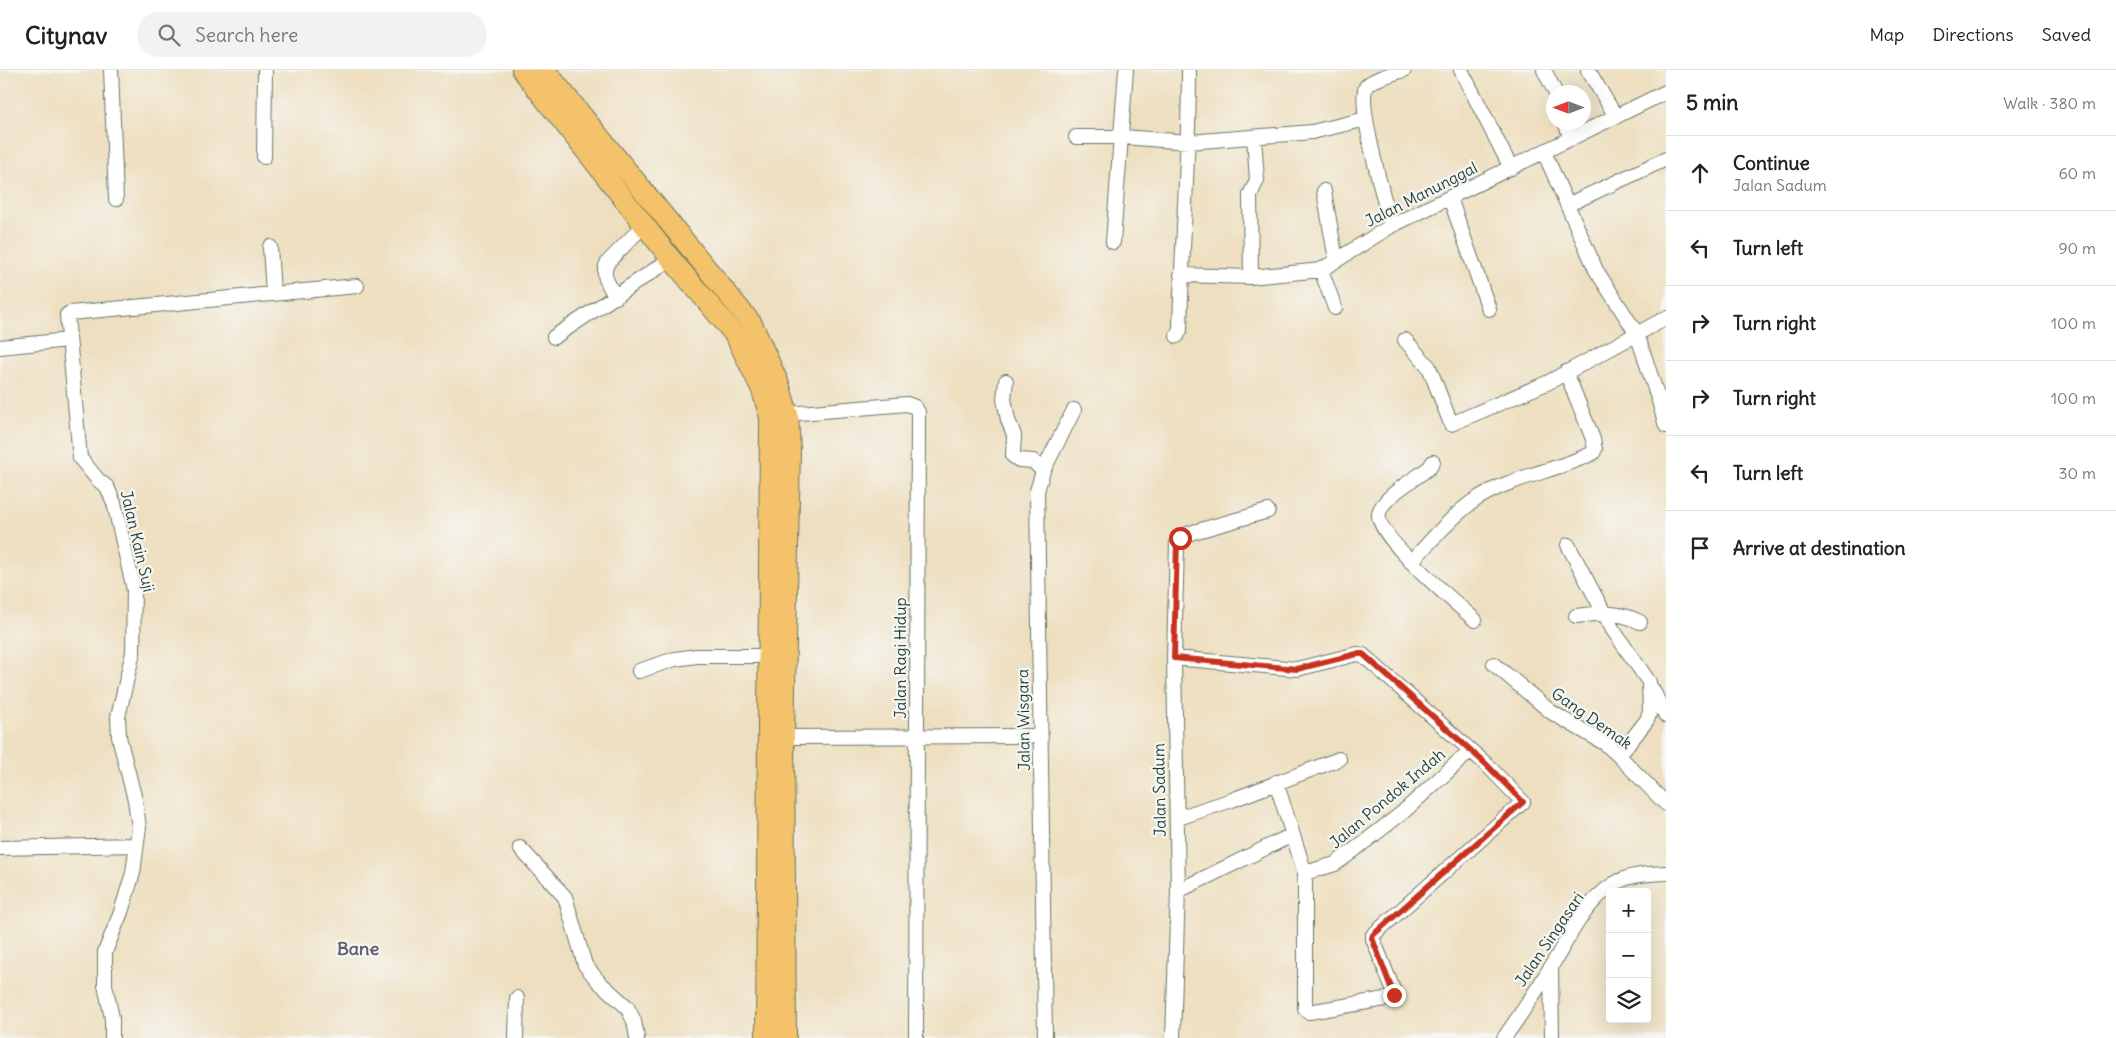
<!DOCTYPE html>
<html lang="en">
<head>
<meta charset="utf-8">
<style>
	:root { --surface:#fff; --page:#f2f2f2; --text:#222; --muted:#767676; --line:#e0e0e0 }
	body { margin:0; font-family:Delius,sans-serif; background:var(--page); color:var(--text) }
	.controls { position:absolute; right:15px; bottom:15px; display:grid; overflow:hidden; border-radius:5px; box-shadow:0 5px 20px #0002 }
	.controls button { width:45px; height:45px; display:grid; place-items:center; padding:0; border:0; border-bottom:1px solid var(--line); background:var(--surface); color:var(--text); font:25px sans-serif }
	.compass { position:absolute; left:1546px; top:15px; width:45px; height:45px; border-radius:50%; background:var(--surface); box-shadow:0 5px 20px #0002; rotate:270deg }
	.stop { position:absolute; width:15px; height:15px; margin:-11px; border:4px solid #c8321e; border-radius:50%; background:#fff }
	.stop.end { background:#c8321e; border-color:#fff; box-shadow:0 1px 5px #0008 }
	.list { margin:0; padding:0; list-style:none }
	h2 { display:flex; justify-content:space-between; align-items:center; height:65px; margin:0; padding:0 20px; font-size:21px }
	h2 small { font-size:16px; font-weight:400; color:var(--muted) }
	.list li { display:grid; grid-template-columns:32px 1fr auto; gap:15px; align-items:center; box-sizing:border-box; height:75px; padding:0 20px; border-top:1px solid var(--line) }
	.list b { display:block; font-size:19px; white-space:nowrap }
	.list p { margin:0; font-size:16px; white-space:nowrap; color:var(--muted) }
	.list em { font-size:16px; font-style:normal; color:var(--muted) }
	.icon { flex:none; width:28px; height:28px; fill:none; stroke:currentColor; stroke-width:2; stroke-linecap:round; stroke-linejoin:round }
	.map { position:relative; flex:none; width:1666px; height:968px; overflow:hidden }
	header { display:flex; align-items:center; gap:30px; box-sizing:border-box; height:70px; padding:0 25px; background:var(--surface); border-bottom:1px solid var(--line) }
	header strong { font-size:24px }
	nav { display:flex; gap:28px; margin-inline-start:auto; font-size:18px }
	.search { width:350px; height:45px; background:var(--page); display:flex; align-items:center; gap:12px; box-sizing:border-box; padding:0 18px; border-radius:28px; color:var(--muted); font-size:19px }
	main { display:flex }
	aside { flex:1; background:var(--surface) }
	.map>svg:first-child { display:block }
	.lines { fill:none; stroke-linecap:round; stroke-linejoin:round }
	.minor-casing { stroke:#677665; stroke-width:16 }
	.highway-casing { stroke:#677665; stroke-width:22 }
	.minor { stroke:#fff; stroke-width:14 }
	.highway { stroke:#f4c26a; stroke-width:20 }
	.route { stroke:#c8321e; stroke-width:6 }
	.labels { text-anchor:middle; stroke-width:4.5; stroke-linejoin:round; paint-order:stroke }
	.street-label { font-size:16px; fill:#1f3d34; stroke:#f6f6f2 }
	.neighbourhood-label { font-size:18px; font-weight:bold; fill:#615f6b; stroke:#f6f6f2 }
</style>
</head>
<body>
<header>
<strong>Citynav</strong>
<div class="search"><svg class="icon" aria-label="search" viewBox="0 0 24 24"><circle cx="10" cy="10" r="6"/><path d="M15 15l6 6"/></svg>Search here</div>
<nav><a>Map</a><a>Directions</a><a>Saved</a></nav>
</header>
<main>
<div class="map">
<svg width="1666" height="968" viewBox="0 0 1666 968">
	<rect width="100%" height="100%" fill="#f6f6f2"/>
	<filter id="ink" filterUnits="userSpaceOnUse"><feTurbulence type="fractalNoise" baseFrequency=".02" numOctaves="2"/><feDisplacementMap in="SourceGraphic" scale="10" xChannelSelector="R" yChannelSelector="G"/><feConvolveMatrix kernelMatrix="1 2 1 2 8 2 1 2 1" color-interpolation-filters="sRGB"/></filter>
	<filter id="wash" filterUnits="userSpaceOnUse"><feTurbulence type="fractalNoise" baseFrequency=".0096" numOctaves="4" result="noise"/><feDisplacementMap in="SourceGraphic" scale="20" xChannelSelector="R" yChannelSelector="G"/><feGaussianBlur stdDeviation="1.12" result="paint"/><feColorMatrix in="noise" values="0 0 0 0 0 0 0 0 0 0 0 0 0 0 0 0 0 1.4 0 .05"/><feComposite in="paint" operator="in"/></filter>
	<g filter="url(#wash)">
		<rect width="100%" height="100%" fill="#eedfc0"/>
	</g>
	<g filter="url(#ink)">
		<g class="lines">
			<defs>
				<path id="minor" d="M111,0l5,129
					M1461,0l50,98
					M1544,0l11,22
					M1588,0l28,47
					M1565,52l6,17
					M1076,67h46l67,5 123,-10 54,-13
					M1544,82l52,118 41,64 22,67 7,-2
					M264,87l1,-87
					M1324,121l12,69
					M1450,128l39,111
					M1567,135l99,-46
					M1391,156c-6,-24 -34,-120 -25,-139 3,-7 29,-14 38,-17
					M1113,172l13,-172
					M270,177l3,46
					M1321,200l14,38
					M1181,205l70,2 70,-7 70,-44 275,-134
					M1251,207l-1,-82 7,-15 -3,-43
					M616,227c-7,-12 -16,-22 -8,-35l36,-37
					M1177,266l3,-6c2,-87 9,-173 9,-260
					M554,267l117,-78
					M1405,270l24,27 22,57 98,-42 117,-64
					M0,277l68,-7
					M1006,311l-2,18 4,21 6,15 -1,21 6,4 14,1 10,10
					M1659,331l7,25
					M788,344l119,-10 8,3 3,5 -2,626
					M1433,392l-3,5c-13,11 -47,29 -51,46 -5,22 78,91 96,107
					M1568,475l45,85 36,52 1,30 -3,8 -28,36
					M1411,492c19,-20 38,-43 61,-60 36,-25 82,-30 121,-49l2,-4 -2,-10 -27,-67
					M1576,546c23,-3 43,-5 64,6
					M1174,588l123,11 60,-15 6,1 123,109 37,38 -150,133v4l21,53 -3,6 -82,14 -4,-4v-135l-29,-91
					M1494,594l57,48 55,32 13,12 47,48
					M639,601l36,-12 22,-3h71
					M1652,619l14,27
					M784,667l257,-1
					M1178,748l54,-18 107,-41
					M0,778l136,-3
					M520,778l45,49 20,68 14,17 28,25 7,14 3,17
					M1305,803l30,-9 14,-10 53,-41 68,-62
					M1178,821l114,-56
					M1551,897l1,71
					M112,968v-20l-7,-33v-33l16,-40 12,-39 6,-46 -4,-27 -16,-63 -1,-20 15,-65 1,-62 -20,-87 -7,-16 -9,-7 -18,-22 -13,-143 3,-2 287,-27
					M516,968l1,-40
					M1045,968l-8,-547 6,-20 31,-61
					M1173,968l5,-147 -4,-233 3,-116 3,-4 10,-5 78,-22
					M1504,968c17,-24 33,-48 48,-73 18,-29 32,-62 62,-81 15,-10 35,-10 52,-11"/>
				<path id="highway" d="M522,0l149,189 64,76 27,55 8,28 -4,620
					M545,0l207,254 27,60 9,30 2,36 -6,287 2,301"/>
			</defs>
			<use href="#minor" class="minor-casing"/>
			<use href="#highway" class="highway-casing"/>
			<use href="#minor" class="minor"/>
			<use href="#highway" class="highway"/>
		</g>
	</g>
	<g class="lines" filter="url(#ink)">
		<path class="route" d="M1180,468l-3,4 -3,116 123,11 60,-15h6l123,110 37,38 -150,133 -1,3 22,57"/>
	</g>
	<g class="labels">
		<g class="street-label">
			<text transform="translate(1421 124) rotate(-27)" y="6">Jalan Manunggal</text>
			<text transform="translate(138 471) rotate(77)" y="6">Jalan Kain Suji</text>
			<text transform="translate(900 588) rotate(-90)" y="6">Jalan Ragi Hidup</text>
			<text transform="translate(1592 648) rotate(35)" y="6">Gang Demak</text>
			<text transform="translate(1023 650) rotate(-91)" y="6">Jalan Wisgara</text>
			<text transform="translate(1159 720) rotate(-91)" y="6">Jalan Sadum</text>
			<text transform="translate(1387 728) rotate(-40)" y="6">Jalan Pondok Indah</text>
			<text transform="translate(1549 869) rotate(-56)" y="6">Jalan Singasari</text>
		</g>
		<g class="neighbourhood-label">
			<text x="358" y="885">Bane</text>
		</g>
	</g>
</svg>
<div class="controls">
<button>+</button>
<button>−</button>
<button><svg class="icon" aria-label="layers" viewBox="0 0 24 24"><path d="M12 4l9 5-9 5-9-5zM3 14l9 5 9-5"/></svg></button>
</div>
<svg class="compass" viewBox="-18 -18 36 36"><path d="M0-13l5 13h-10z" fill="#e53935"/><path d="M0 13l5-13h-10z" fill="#767676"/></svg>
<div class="stop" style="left:1180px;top:468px"></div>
<div class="stop end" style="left:1394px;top:925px"></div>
</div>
<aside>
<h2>5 min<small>Walk · 380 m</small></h2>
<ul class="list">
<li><svg class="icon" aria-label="ahead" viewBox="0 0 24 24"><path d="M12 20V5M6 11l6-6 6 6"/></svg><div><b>Continue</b><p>Jalan Sadum</p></div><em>60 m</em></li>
<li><svg class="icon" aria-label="left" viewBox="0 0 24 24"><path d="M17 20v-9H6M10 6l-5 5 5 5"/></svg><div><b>Turn left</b></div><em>90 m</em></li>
<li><svg class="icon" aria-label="right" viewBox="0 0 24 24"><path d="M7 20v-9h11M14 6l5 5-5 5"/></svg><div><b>Turn right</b></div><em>100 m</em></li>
<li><svg class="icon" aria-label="right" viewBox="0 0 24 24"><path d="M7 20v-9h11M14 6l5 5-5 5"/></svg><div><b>Turn right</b></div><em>100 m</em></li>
<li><svg class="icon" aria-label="left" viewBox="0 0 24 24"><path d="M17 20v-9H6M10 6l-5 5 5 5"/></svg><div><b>Turn left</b></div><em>30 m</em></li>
<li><svg class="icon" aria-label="arrive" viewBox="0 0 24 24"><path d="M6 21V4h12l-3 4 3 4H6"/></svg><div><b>Arrive at destination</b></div></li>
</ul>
</aside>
</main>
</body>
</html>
